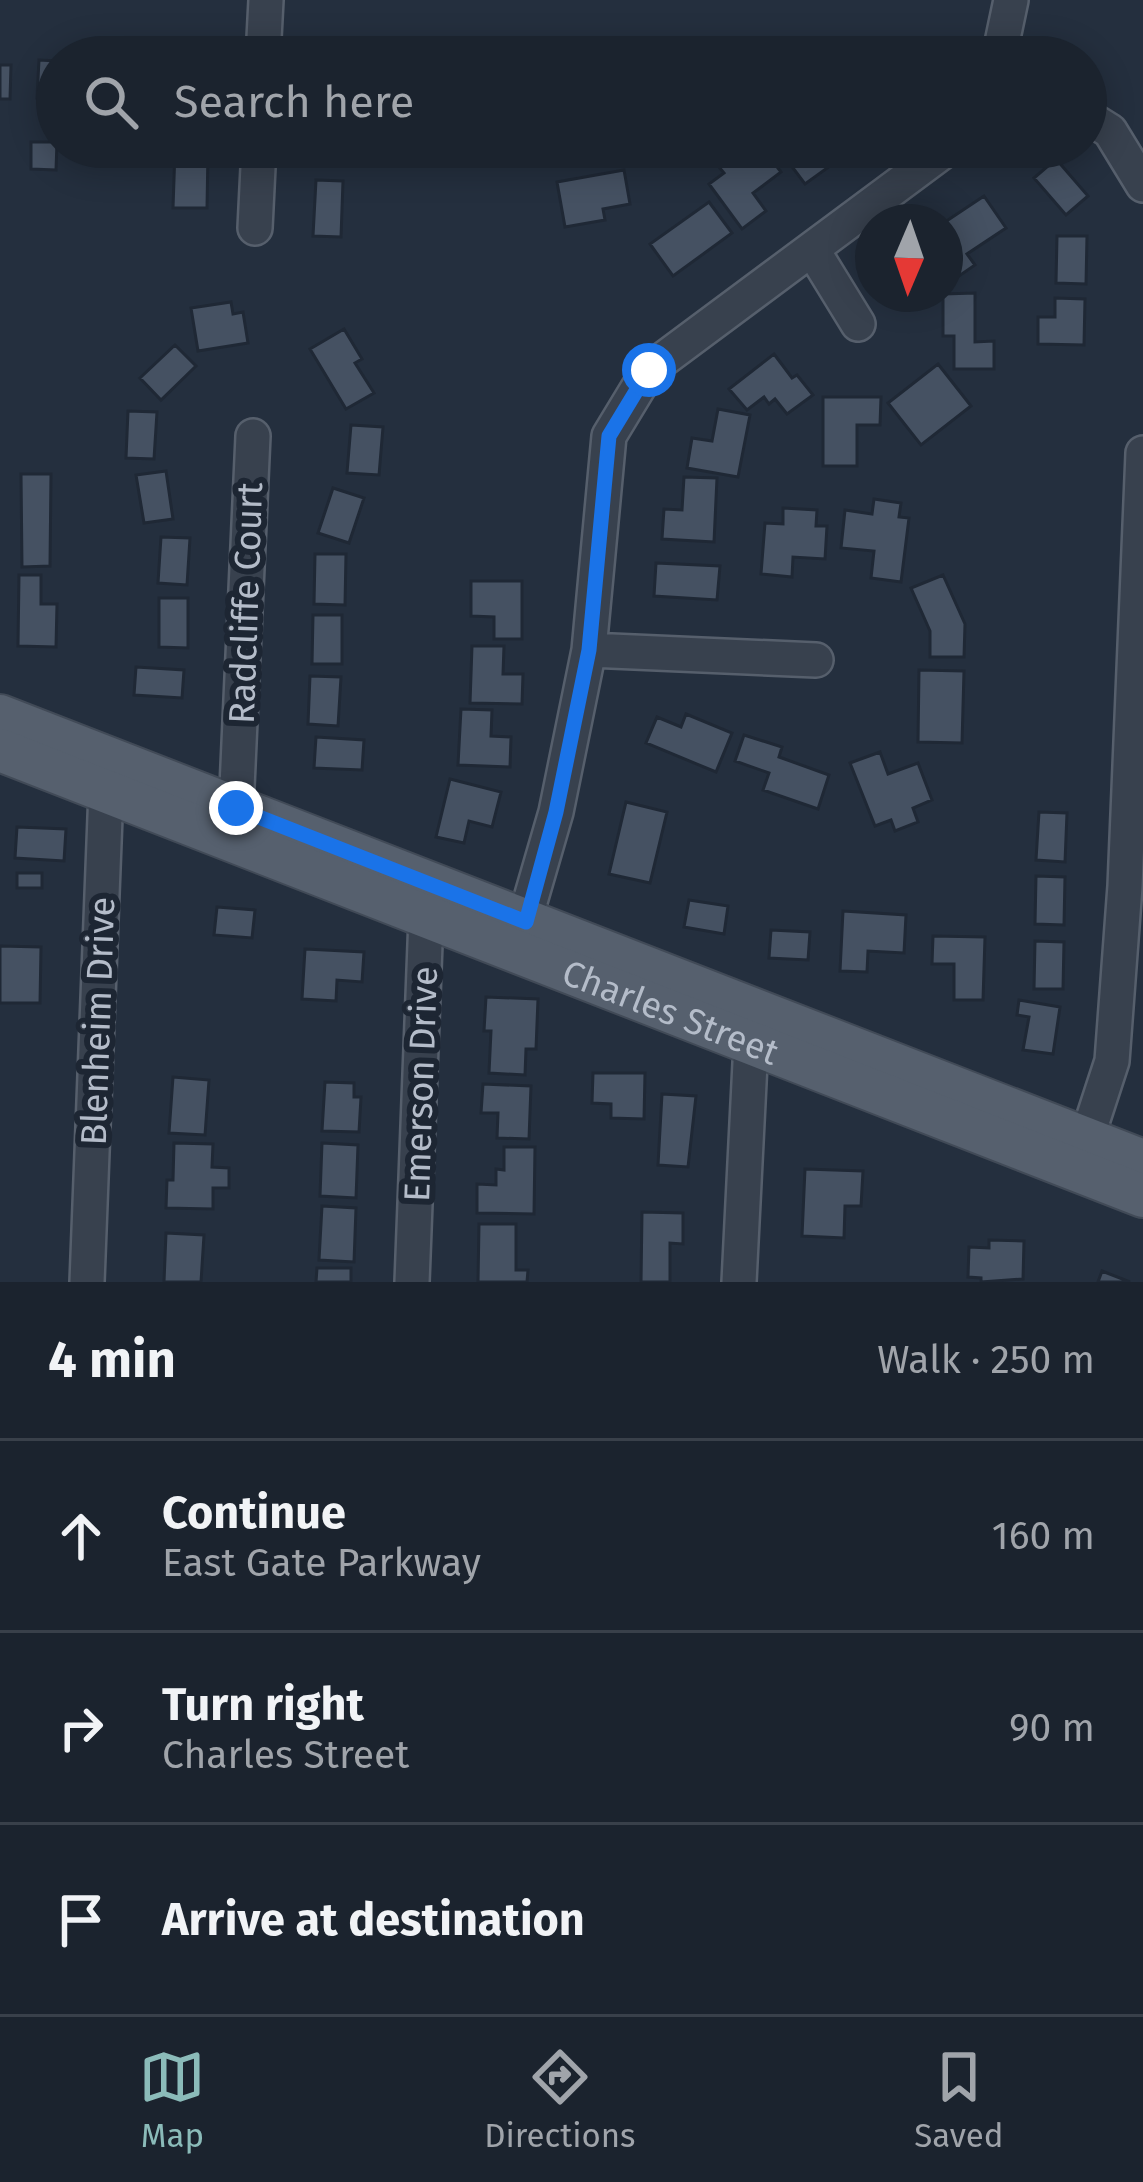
<!DOCTYPE html>
<html lang="en">
<head>
<meta charset="utf-8">
<style>
	:root { --surface:#1b232e; --page:#282f3a; --text:#f1f3f6; --muted:#a0a4aa; --line:#39404a; --accent:#8bbbb9 }
	body { margin:0; font-family:"Fira Sans",sans-serif; background:var(--page); color:var(--text) }
	.compass { position:absolute; left:855px; top:204px; width:108px; height:108px; border-radius:50%; background:var(--surface); box-shadow:0 6px 30px #0003; rotate:182deg }
	.stop { position:absolute; width:36px; height:36px; margin:-27px; border:9px solid #1a73e8; border-radius:50%; background:#fff }
	.stop.end { background:#1a73e8; border-color:#fff; box-shadow:0 3px 12px #0008 }
	.list { margin:0; padding:0; list-style:none }
	h2 { display:flex; justify-content:space-between; align-items:center; height:156px; margin:0; padding:0 48px; font-size:51px }
	h2 small { font-size:39px; font-weight:400; color:var(--muted) }
	.list li { display:grid; grid-template-columns:78px 1fr auto; gap:36px; align-items:center; box-sizing:border-box; height:192px; padding:0 48px; border-top:3px solid var(--line) }
	.list b { display:block; font-size:45px; white-space:nowrap }
	.list p { margin:0; font-size:39px; white-space:nowrap; color:var(--muted) }
	.list em { font-size:39px; font-style:normal; color:var(--muted) }
	.icon { flex:none; width:66px; height:66px; fill:none; stroke:currentColor; stroke-width:2; stroke-linecap:round; stroke-linejoin:round }
	.map { position:relative; flex:none; width:1143px; height:1282px; overflow:hidden }
	.search { position:absolute; background:var(--surface); box-shadow:0 6px 30px #0003; left:36px; right:36px; top:36px; height:132px; display:flex; align-items:center; gap:30px; box-sizing:border-box; padding:0 42px; border-radius:66px; color:var(--muted); font-size:45px }
	.sheet { height:732px; background:var(--surface) }
	nav { display:flex; justify-content:space-around; align-items:center; box-sizing:border-box; height:168px; border-top:3px solid var(--line); background:var(--surface); font-size:33px; color:var(--muted) }
	nav a { display:grid; justify-items:center; gap:6px }
	nav .on { color:var(--accent) }
	.map>svg:first-child { display:block }
	.building { fill:#455162; stroke:#1f2835; stroke-width:3 }
	.lines { fill:none; stroke-linecap:round; stroke-linejoin:round }
	.minor-casing { stroke:#565f6c; stroke-width:38 }
	.major-casing { stroke:#414a57; stroke-width:46 }
	.minor { stroke:#38414e; stroke-width:33 }
	.major { stroke:#56606e; stroke-width:42 }
	.route { stroke:#1a73e8; stroke-width:15 }
	.labels { text-anchor:middle; stroke-width:12; stroke-linejoin:round; paint-order:stroke }
	.street-label { font-size:36px; fill:#b4bcc9; stroke:#1d2633 }
</style>
</head>
<body>
<div class="map">
<svg width="1143" height="1282" viewBox="0 0 1143 1282">
	<rect width="100%" height="100%" fill="#242f3e"/>
	<path class="building" d="M608,41l61,2v14h-62z
		M886,42l33,15h-40z
		M531,43h28v14h-28z
		M753,45l67,4v8h-68z
		M685,49l59,1v7h-59z
		M39,60l18,1v37h-20z
		M0,65h11l-1,34h-10z
		M31,142h26l-1,28 -25,-1z
		M285,147h29l-1,14h-28z
		M762,147l19,25 -28,21 13,18 -24,18 -33,-45 15,-11 -5,-6 17,-13 5,8z
		M788,147h66l1,1 -50,36 -24,-32z
		M175,150l33,1 -1,57h-34z
		M1056,159l32,37 -22,19 -32,-37z
		M624,170l6,34 -27,5 2,11 -40,7 -8,-45z
		M316,180l27,1 -2,56 -28,-1z
		M984,196l22,32 -39,26 8,11 -16,11 -6,-9 -8,5v-50z
		M709,202l23,31 -59,43 -23,-32z
		M1057,236h30l-1,48 -30,-1z
		M975,293v49l19,-1v28h-40v-33h-11v-42z
		M1055,298l30,1 -1,46 -46,-1v-27h17z
		M231,302l2,12 10,-2 5,31 -50,8 -7,-43z
		M344,329l18,30 -7,4 19,30 -28,16 -36,-60z
		M175,345l21,21 -35,34 -21,-22z
		M774,354l18,24 5,-3 16,20 -26,19 -12,-15 -6,5 -5,-7 -17,13 -18,-21z
		M938,364l33,42 -50,39 -33,-42z
		M823,397h58l-1,28h-23v41h-34z
		M718,409l32,6 -12,62 -51,-9 5,-30 20,3z
		M128,411l29,1 -3,47 -28,-1z
		M351,425l32,2 -4,48 -32,-2z
		M166,471l7,48 -29,4 -8,-48z
		M21,474h30l-1,92 -28,1z
		M684,477l33,1 -3,64 -52,-3 2,-30 18,1z
		M333,488l31,10 -15,45 -31,-10z
		M874,499l27,4 -2,14 10,1 -8,64 -30,-4 3,-27 -33,-3 4,-38 27,4z
		M783,508l34,2 -1,16h11l-2,33 -32,-2 -1,20 -31,-3 4,-51 18,1z
		M161,537l29,1 -3,47 -29,-2z
		M315,554h31l-1,51 -31,-1z
		M656,563l64,3 -3,34 -63,-4z
		M19,575h22v29h16l-1,43 -38,-1z
		M943,575l22,49 -1,33h-34v-26l-19,-43z
		M471,581h51v58h-28v-22l-23,-1z
		M159,598h29v50l-29,-1z
		M313,615h29v49h-30z
		M472,646h32l-1,28h20l-1,30 -52,-1z
		M136,667l48,3 -2,28 -48,-3z
		M919,670l45,1 -2,72 -44,-1z
		M310,676l31,1 -3,49 -30,-2z
		M461,709l31,1 -1,26 20,1 -1,30 -52,-2z
		M686,714l46,19 -16,39 -70,-29 11,-26 24,10z
		M744,735l38,12 -3,10 50,18 -11,34 -55,-19 6,-17 -34,-12z
		M316,737l48,3 -2,30 -48,-2z
		M880,752l8,22 30,-11 14,37 -19,8 5,14 -23,9 -4,-11 -16,6 -25,-63z
		M450,779l51,13 -9,35 -23,-6 -5,22 -28,-6z
		M626,802l41,10 -17,71 -41,-9z
		M1039,812l28,1 -2,49 -29,-2z
		M17,827l49,2 -2,32 -49,-3z
		M17,873h25v15h-25z
		M1036,876l29,1 -1,48 -29,-1z
		M689,900l39,6 -4,28 -40,-7z
		M217,907l38,3 -3,28 -38,-3z
		M843,911l63,4 -2,38 -36,-2 -1,21 -27,-1z
		M771,930l39,2 -2,28 -39,-2z
		M933,936l52,1 -2,63h-29v-36h-22z
		M1035,941l29,1 -1,47h-29z
		M0,946l41,1 -1,56h-40z
		M305,949l59,3 -2,30 -25,-2 -1,21 -34,-2z
		M486,997l52,2 -2,50h-10l-1,26 -36,-2 2,-42h-7z
		M1019,1000l41,7 -7,47 -30,-4 6,-33 -12,-2z
		M593,1073h52l-1,46 -33,-1v-14l-19,-1z
		M173,1077l36,3 -4,55 -36,-2z
		M325,1082l29,1v14h7l-2,35 -37,-1z
		M483,1084l48,2 -2,53 -32,-1 1,-25h-17z
		M662,1094l34,2 -8,71 -30,-2z
		M174,1143l39,1 -1,23 17,1v20h-16v21l-47,-1 1,-28h6z
		M322,1143l36,2 -2,53 -36,-2z
		M504,1147h31l-1,67 -57,-1v-29l19,1v-16l8,1z
		M805,1169l58,2 -2,35h-16l-1,32 -42,-2z
		M322,1206l34,2 -2,54 -35,-2z
		M642,1212l41,1v31l-13,-1v39h-29z
		M479,1224h37v46h12l-1,12h-49z
		M166,1233l38,2 -3,47h-37z
		M989,1240l35,1 -1,38 -42,3v-4l-13,-1 1,-30 20,1z
		M317,1268h34v14h-35z
		M1102,1271l28,11h-32z"/>
	<g class="lines">
		<defs>
			<path id="minor" d="M263,57l3,-57
				M999,57l12,-57
				M1086,116l24,15 33,54
				M255,228l4,-81
				M812,249l46,75
				M589,650l227,10
				M232,828l4,-19 17,-373
				M518,943l38,-131 33,-162 20,-214 40,-66 300,-223
				M1080,1159l32,-98 13,-175 18,-433
				M87,1282l19,-491 7,-22
				M412,1282l14,-364 6,-23
				M739,1282l12,-239 5,-22"/>
			<g id="major">
				<path d="M0,716l1143,445"/>
				<path id="s1" d="M0,750l1143,446"/>
			</g>
		</defs>
		<use href="#minor" class="minor-casing"/>
		<use href="#major" class="major-casing"/>
		<use href="#minor" class="minor"/>
		<use href="#major" class="major"/>
	</g>
	<g class="lines">
		<path class="route" d="M236,808l290,114 30,-110 33,-162 20,-214 40,-66"/>
	</g>
	<g class="labels">
		<g class="street-label">
			<text transform="translate(245 603) rotate(-88)" y="13">Radcliffe Court</text>
			<text dy="13" stroke="none"><textPath href="#s1" startOffset="720">Charles Street</textPath></text>
			<text transform="translate(97 1021) rotate(-88)" y="13">Blenheim Drive</text>
			<text transform="translate(420 1084) rotate(-88)" y="13">Emerson Drive</text>
		</g>
	</g>
</svg>
<svg class="compass" viewBox="-18 -18 36 36"><path d="M0-13l5 13h-10z" fill="#e53935"/><path d="M0 13l5-13h-10z" fill="#a0a4aa"/></svg>
<div class="stop" style="left:649px;top:370px"></div>
<div class="stop end" style="left:236px;top:808px"></div>
<div class="search"><svg class="icon" aria-label="search" viewBox="0 0 24 24"><circle cx="10" cy="10" r="6"/><path d="M15 15l6 6"/></svg>Search here</div>
</div>
<section class="sheet">
<h2>4 min<small>Walk · 250 m</small></h2>
<ul class="list">
<li><svg class="icon" aria-label="ahead" viewBox="0 0 24 24"><path d="M12 20V5M6 11l6-6 6 6"/></svg><div><b>Continue</b><p>East Gate Parkway</p></div><em>160 m</em></li>
<li><svg class="icon" aria-label="right" viewBox="0 0 24 24"><path d="M7 20v-9h11M14 6l5 5-5 5"/></svg><div><b>Turn right</b><p>Charles Street</p></div><em>90 m</em></li>
<li><svg class="icon" aria-label="arrive" viewBox="0 0 24 24"><path d="M6 21V4h12l-3 4 3 4H6"/></svg><div><b>Arrive at destination</b></div></li>
</ul>
</section>
<nav>
<a class="on"><svg class="icon" aria-label="map" viewBox="0 0 24 24"><path d="M3 6l6-2 6 2 6-2v14l-6 2-6-2-6 2zM9 4v14M15 6v14"/></svg>Map</a>
<a><svg class="icon" aria-label="directions" viewBox="0 0 24 24"><path d="M12 3l9 9-9 9-9-9zM9 14v-3h6M13 9l2 2-2 2"/></svg>Directions</a>
<a><svg class="icon" aria-label="saved" viewBox="0 0 24 24"><path d="M7 4h10v16l-5-4-5 4z"/></svg>Saved</a>
</nav>
</body>
</html>
